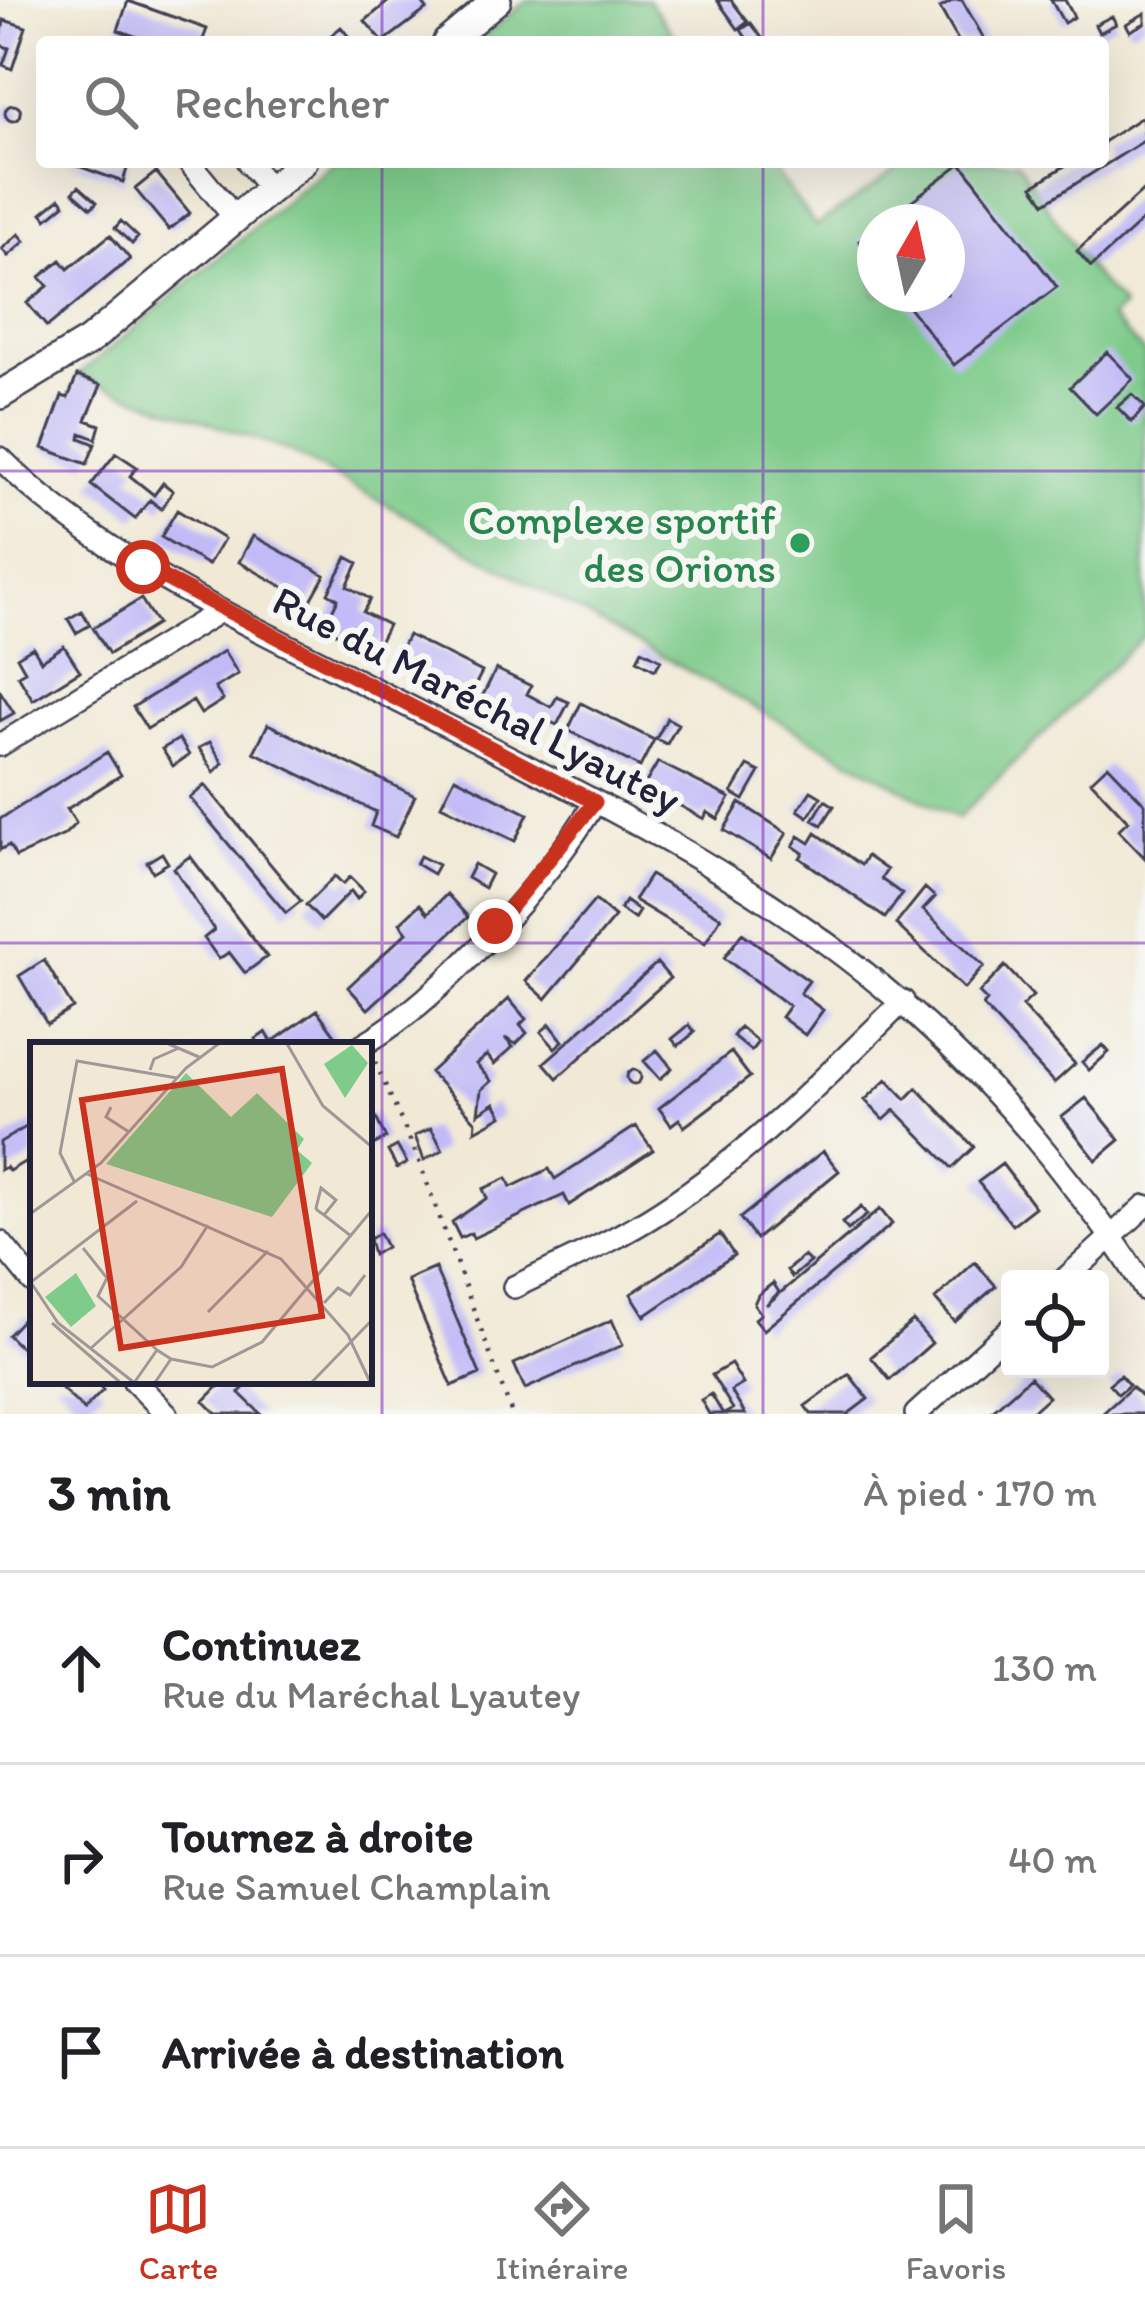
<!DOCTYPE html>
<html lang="fr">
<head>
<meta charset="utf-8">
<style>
	:root { --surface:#fff; --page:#f2f2f2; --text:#202124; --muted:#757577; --line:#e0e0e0; --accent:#c8321e }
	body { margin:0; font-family:Itim,sans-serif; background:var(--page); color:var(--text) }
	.controls { position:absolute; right:36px; bottom:36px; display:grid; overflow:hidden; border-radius:12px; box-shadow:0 12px 48px #0002 }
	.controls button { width:108px; height:108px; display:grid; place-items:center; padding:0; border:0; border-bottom:3px solid var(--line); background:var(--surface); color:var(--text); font:60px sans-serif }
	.compass { position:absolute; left:857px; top:204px; width:108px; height:108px; border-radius:50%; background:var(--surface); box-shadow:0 12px 48px #0002; rotate:9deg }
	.stop { position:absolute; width:36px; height:36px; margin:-27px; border:9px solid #c8321e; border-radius:50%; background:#fff }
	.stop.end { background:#c8321e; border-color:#fff; box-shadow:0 3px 12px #0008 }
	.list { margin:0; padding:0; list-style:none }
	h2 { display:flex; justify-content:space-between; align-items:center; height:156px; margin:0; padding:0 48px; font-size:51px }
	h2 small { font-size:39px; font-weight:400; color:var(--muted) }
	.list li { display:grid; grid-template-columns:78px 1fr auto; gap:36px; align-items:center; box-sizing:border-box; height:192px; padding:0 48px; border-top:3px solid var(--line) }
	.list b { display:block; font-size:45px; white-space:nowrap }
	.list p { margin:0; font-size:39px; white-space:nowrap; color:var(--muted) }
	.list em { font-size:39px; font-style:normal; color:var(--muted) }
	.icon { flex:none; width:66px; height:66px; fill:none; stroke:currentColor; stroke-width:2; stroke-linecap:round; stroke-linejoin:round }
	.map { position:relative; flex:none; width:1145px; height:1414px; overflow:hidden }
	.search { position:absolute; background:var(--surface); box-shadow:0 12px 48px #0002; left:36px; right:36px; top:36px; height:132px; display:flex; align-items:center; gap:30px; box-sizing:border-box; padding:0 42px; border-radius:12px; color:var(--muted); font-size:45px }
	.sheet { height:732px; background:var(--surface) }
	nav { display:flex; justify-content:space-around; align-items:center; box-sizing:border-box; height:168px; border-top:3px solid var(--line); background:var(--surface); font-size:33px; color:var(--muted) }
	nav a { display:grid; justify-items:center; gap:6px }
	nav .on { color:var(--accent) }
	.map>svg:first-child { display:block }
	.green { fill:#7ecb8a; stroke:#507662; stroke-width:3; fill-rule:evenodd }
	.building { fill:#c1baf7 }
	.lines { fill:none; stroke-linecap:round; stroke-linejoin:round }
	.minor-casing { stroke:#414052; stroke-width:26 }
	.tertiary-casing { stroke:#414052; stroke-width:32 }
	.path { stroke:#414052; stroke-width:4.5; stroke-dasharray:3 9; stroke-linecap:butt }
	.minor { stroke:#fff; stroke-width:21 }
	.tertiary { stroke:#fff; stroke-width:27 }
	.route { stroke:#c8321e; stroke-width:15 }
	.grid { fill:none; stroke:#7b2cbf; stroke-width:3; stroke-opacity:0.55 }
	.leisure-dot { fill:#2e9e5b; stroke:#f6f6f2; stroke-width:4.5 }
	.labels { text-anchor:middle; stroke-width:12; stroke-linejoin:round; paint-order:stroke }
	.leisure-label { font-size:42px; fill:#27864d; stroke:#f6f6f2; text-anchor:end }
	.street-label { font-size:42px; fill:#22223b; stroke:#f6f6f2 }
	.inset-road { fill:none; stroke:#9e9997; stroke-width:3 }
	.view { fill:#c8321e; fill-opacity:0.15; stroke:#c8321e; stroke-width:6 }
	.inset-edge { fill:none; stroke:#22223b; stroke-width:6 }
</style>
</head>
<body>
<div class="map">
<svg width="1145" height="1414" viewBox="0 0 1145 1414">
	<rect width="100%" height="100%" fill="#f6f6f2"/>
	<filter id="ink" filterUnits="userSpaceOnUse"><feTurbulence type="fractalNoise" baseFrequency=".00833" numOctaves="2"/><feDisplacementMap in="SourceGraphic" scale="24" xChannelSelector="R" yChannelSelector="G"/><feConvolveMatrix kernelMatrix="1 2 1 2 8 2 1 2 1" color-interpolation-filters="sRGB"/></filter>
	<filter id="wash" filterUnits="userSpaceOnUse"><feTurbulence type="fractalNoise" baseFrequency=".004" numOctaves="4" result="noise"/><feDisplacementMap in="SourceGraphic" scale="48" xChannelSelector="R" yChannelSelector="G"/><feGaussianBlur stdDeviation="2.7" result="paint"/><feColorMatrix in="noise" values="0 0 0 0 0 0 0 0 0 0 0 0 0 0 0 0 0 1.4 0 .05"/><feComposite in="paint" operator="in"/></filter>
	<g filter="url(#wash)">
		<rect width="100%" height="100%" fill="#f1e9d5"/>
		<path class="green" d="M527,0h121l31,42h-202z
			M333,162h435l48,64 93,-64h108l74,110 32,35 -13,11 35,35v281l-188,185 -668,-368 -212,-75zM875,222h72v72h-72z"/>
		<g id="blocks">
			<path class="building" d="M390,0h30l7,9 -44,33 -18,-21z
				M717,0h14l17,22 -10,7z
				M954,0h8l24,42h-27l-19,-34z
				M1051,0h14l9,17 -10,6z
				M128,1l79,28 -5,13h-51l-33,-12z
				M1145,13v10l-15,8 -4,-7z
				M1112,16l4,8 -17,9 -4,-8z
				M4,20l22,7 -14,42 -9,-4 6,-17 -9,-3z
				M751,23l14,19h-16l-8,-12z
				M341,27l12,15h-29l6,-6z
				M5 113a8 8 0 1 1 16 0a8 8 0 1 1-16 0Z
				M1142,117l3,23 -100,63 -12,-17 38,-24h32v-20z
				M67,162h62l-6,20z
				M961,163l96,124 -103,78 -55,-71h48v-72h-63z
				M156,172l34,41 -21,17 -34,-41z
				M79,186l18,16 -6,6 -18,-16z
				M1145,189v29l-54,49 -14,-16z
				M60,198l5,6 -18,15 -5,-6z
				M121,221l17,16 -6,7 -17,-16z
				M875,229v33l-16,-21z
				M19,234l6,7 -17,15 -6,-7z
				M110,235l20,24 -83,68 -20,-24 21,-17 -8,-9 21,-17 7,9z
				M1107,352l26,27 -37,35 -26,-27z
				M77,376l24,9 -15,35 14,5 -4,14 -15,-6 -1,5 15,6 -8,20 -44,-16 19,-52 6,2z
				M1132,394l13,13 -13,15 -15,-15z
				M116,453l21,14 -7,9 24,19 9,-12 10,8 -12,18 -11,-9 -15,19 -44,-34z
				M177,510l47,29 -16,26 -47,-28z
				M253,536l72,39 -15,27 -71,-40z
				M347,557l11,6 -11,23 23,13 -7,13 25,13 -14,27 -50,-25 14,-28 -10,-6z
				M141,599l16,25 -48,30 -16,-26z
				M82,611l8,14 -14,8 -8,-14z
				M408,635l74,37 -14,27 -74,-37z
				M64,646l16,25 -47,29 -15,-25 7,-4 -8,-14 16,-10 8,14z
				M642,650l19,10 -6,10 -18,-10z
				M224,651l14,23 -23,14 8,12 -22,14 -8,-13 -46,28 -14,-22z
				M496,669l35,17 -4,8 24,13 6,-10 12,5 -12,23 -12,-6 -8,16 -48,-25 -9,-9z
				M0,691l14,22 -14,8z
				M581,703l73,37 -14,27 -72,-37z
				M667,718l11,6 -11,20 -11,-5z
				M268,724l147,72 -19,41 -25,-11 5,-14 -122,-60z
				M179,739l10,16 -16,11 -11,-17z
				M210,742l13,21 -9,9 -15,-24z
				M107,752l14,23 -54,34 9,14 -12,12 -48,22 -7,-12 -9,5v-31z
				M658,762l72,36 -12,21 -11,-7 -3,7 -60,-33z
				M1108,765l37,39v54l-27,-28 10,-9 -37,-40z
				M748,766l12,6 -16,28 -12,-7z
				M455,777l73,37 -13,27 -74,-36z
				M205,785l96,116 -15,12 -96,-115z
				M811,791l10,6 -13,20 -10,-7z
				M825,800l9,6 -12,19 -9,-5z
				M740,803l47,30 -16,26 -47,-29z
				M816,833l45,32 6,-9 20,14 -6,9 21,15 -17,24 -85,-60 3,-5 -10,-7 6,-10 11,7z
				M162,853l6,10 -15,9 -6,-10z
				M190,856l77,101 -22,16 -16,-21 -10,7 -15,-21 10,-8 -40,-62z
				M420,856l18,9 -5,9 -17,-10z
				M474,864l17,10 -7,14 -17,-10z
				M650,875l71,42 -16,26 -71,-43z
				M335,876l8,8 7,-7 14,14 -7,8 -6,-8 -30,30 -15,-16z
				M925,888l10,9 -12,13 61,56 -20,23 -68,-65z
				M447,894l21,23 -100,92 -20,-22 59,-55 -7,-9 20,-19 8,9z
				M595,900l20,17 -69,82 -20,-18z
				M625,901l14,10 -5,8 -14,-10z
				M742,933l67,48 -9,12 23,17 -18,25 -24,-18 8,-11 -65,-48z
				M44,960l29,48 -26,16 -28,-48z
				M657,963l13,15 -113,100 -13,-15z
				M1005,966l28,30 -11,10 53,58 -21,19 -71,-77 4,-5 -8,-8z
				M509,999l17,20 -6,6 7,8 -11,11 -11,-6 8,9 -19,17 -7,-9 -11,9 15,17 -10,9 -3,24 17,-11 7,13 -27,15 1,-9 -46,-50z
				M317,1010l18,25 -14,10h-62l-3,-6 10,-7 6,10z
				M550,1024l13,17 -8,7 -14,-16z
				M689,1025l6,7 -17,14 -6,-7z
				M740,1027l18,15 -7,9 -18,-15z
				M1103,1045l6,7 -20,18 -7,-8z
				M657,1050l15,18 -12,11 -16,-18z
				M731,1052l19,25 -66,50 -5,-8 -8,6 -12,-17z
				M627 1077a7 7 0 1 1 14 0a7 7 0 1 1-14 0Z
				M887,1079l19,20 11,-11 57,59 -22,21 -57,-58 -11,10 -19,-20z
				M1086,1098l34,42 -24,20 -34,-43z
				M374,1114l12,24 -17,9v-30z
				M33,1123v34l-24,14 -3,-4 -6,3v-28z
				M636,1126l17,24 -84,55 -5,-10 -91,43 -2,-5 -11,5 -8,-16 35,-24 -4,-9 24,-11 4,9 38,-18 6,10z
				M431,1128l12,22 -19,10 -9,-24z
				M397,1146l10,17 -10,5 -9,-17z
				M823,1151l16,20 -83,68 -16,-21z
				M1002,1164l33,43 -23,18 -34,-43z
				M861,1207l6,8 -19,15 -6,-7z
				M880,1209l12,15 -128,106 -9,-11 6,-5 -7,-10 4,-9 15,-12 6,9 -13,13z
				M379,1233l7,14 -13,8 -4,-16z
				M720,1234l14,21 -89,61 -14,-22z
				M804,1256l6,6 -18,15 -5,-7z
				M975,1262l21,24 -41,36 -20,-23z
				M435,1268l45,106 -28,12 -45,-106z
				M26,1316l7,6v38l-25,-25z
				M612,1320l11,25 -98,44 -11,-25z
				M913,1321l19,22 -42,37 -19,-23z
				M731,1364l12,20 -12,7 14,23h-21l9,-5 -21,-34z
				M849,1374l19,25 -20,15h-37l-6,-8z
				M1120,1375l9,10 -11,9 -9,-10z
				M1030,1377l18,20 -19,17h-40z
				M54,1381h39l10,9 -19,20z
				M224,1381h26l-11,12 22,21h-44l-13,-13z
				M1132,1387l13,13v14h-43z
				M711,1394l12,20h-14l-8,-14z"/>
		</g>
	</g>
	<g filter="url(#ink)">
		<use href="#blocks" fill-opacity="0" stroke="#414052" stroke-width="3"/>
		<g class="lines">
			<defs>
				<path id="minor" d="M189,162l46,56
					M248,162l22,27
					M0,458c94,95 220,152 337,212 274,141 515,239 713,487 33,43 69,86 95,133
					M0,745l220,-134
					M362,1045c76,-43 188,-166 233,-243
					M0,1242l33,40
					M1065,1279l80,-73
					M514,1287c49,-24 101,-46 147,-76 90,-58 166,-135 242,-210
					M134,1381l33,33
					M916,1414l94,-85"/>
				<path id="tertiary" d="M447,42l50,-42
					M0,395l89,-54 214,-179"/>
			</defs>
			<use href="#minor" class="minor-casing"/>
			<use href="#tertiary" class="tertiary-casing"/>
			<path class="path" d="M375,1062l42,94 95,258"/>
			<use href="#minor" class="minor"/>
			<use href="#tertiary" class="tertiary"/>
		</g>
	</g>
	<g class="lines" filter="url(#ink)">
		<path class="route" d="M143,567l452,235 -100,124"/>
	</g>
	<path class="grid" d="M382,0v42M763,0v42M382,162v1252M763,162v1252M0,471h1145M0,943h1145"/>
	<circle class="leisure-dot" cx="800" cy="543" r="12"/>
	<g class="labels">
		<g class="leisure-label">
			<text x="776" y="534">Complexe sportif<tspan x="776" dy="48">des Orions</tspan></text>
		</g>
		<g class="street-label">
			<text transform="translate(477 699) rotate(27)" y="15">Rue du Maréchal Lyautey</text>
		</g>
	</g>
	<g transform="translate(30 1042)">
		<rect width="342" height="342" fill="#f1e9d5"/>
		<path d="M322,3l16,18 -23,35 -21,-34zM156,31l45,44 26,-24 47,46 -7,11 15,13 -40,54 -166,-53zM46,231l20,33 -25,21 -26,-30z" fill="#7ecb8a"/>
		<path class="inset-road" d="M134,0l35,15M256,0l37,64 49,41M120,28l4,-11 25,-11M81,65l-5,10 23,15M57,132l194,85 67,76 23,49M45,141l-15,-30 17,-92 100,17M0,172l71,-51 85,-95 35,-26M294,173l12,-15 -15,-12 -5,20 1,2 7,5 27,21M53,206l24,30 -9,18 59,54M0,239l28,42 78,61M1,240l106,-81M294,261l14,-15 12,7 15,-20M178,270l60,-61M22,281l70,61M60,307l91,-82 27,-42M141,317l41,8 50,-25 110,-132M104,341l23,-33 14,9 -17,25M280,342l62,-64"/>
		<path class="view" d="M252,27l40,247 -201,32 -39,-248z"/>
		<rect width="342" height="342" class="inset-edge"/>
	</g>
</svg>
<div class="controls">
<button><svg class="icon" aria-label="locate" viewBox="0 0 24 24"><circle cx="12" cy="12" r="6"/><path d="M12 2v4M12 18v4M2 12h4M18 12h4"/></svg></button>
</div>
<svg class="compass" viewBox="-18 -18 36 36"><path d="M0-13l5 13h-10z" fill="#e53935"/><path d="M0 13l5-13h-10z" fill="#757577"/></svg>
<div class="stop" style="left:143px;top:567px"></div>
<div class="stop end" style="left:495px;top:926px"></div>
<div class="search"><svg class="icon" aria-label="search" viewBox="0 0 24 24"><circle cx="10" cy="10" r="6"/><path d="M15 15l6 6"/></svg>Rechercher</div>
</div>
<section class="sheet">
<h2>3 min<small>À pied · 170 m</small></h2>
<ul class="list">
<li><svg class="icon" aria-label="ahead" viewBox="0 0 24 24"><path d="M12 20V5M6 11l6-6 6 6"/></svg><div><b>Continuez</b><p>Rue du Maréchal Lyautey</p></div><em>130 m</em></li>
<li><svg class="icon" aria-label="right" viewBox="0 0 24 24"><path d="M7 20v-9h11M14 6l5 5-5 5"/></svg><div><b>Tournez à droite</b><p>Rue Samuel Champlain</p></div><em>40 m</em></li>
<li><svg class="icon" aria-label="arrive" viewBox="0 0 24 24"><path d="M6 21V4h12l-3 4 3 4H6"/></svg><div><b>Arrivée à destination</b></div></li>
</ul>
</section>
<nav>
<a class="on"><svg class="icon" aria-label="map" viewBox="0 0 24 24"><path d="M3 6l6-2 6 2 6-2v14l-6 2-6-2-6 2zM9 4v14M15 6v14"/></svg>Carte</a>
<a><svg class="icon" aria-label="directions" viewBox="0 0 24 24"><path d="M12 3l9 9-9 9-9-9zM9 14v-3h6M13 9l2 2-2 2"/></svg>Itinéraire</a>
<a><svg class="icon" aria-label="saved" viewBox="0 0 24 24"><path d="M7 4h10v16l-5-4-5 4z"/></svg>Favoris</a>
</nav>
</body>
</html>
